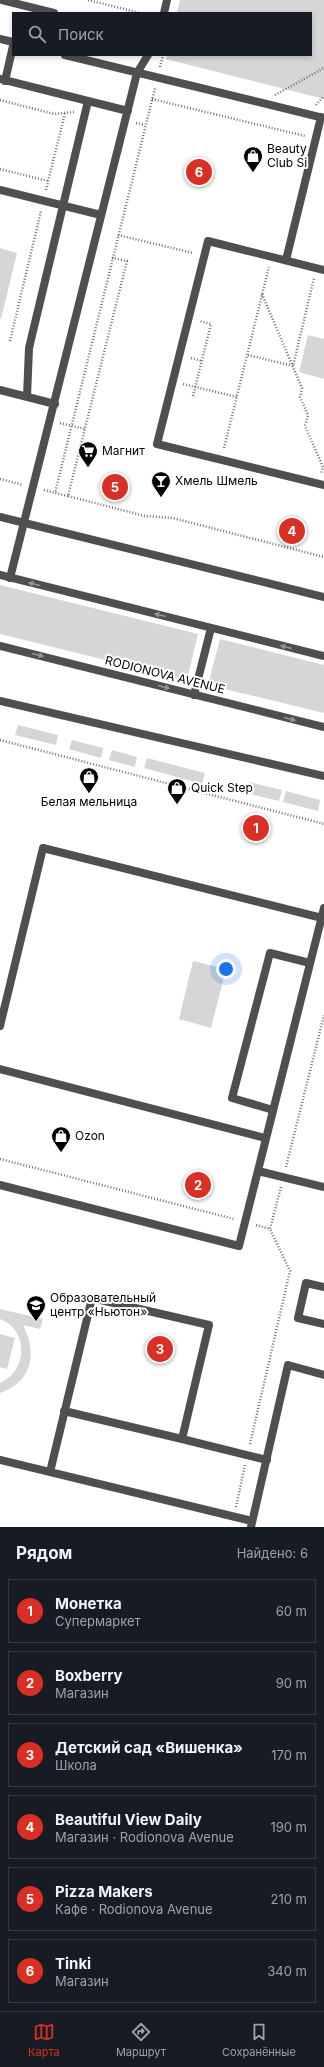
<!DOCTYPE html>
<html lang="ru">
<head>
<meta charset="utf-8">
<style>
	:root { --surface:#171b24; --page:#242831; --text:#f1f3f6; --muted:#9ea1a6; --line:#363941; --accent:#d93025 }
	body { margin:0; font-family:Inter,sans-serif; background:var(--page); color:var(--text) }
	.you { position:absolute; left:226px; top:969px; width:14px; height:14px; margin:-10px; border:3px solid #fff; border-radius:50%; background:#1a73e8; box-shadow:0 0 0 6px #1a73e833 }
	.badge { display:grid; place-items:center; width:26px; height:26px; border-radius:50%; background:var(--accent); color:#fff; font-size:13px; font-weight:700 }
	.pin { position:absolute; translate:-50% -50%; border:2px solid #fff; box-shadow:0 1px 4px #0006 }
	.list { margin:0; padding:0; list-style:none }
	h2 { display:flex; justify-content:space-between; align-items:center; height:52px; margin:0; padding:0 16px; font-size:17px }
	h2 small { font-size:13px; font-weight:400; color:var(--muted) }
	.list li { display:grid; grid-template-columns:26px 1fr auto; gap:12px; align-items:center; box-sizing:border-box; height:64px; margin:0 8px 8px; padding:0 8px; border:1px solid var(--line); border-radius:0px }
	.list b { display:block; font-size:15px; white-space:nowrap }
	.list p { margin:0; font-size:13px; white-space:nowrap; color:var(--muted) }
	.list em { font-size:13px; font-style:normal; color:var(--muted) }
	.icon { flex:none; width:22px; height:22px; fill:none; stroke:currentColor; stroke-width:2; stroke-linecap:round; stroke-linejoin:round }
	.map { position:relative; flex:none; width:324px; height:1527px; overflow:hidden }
	.search { position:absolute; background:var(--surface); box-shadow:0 2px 6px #0003; left:12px; right:12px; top:12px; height:44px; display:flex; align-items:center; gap:10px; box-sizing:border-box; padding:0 14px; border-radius:0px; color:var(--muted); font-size:15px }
	.sheet { height:484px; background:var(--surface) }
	nav { display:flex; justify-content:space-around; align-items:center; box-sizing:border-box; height:56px; border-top:1px solid var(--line); background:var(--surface); font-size:11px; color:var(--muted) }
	nav a { display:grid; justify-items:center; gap:2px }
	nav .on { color:var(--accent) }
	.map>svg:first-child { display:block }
	.green { fill:#d6d6d6 }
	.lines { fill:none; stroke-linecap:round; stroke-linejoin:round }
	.path { stroke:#717171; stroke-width:2.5; stroke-dasharray:1 2; stroke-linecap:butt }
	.service { stroke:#4f4f4f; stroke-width:8 }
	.tertiary { stroke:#4f4f4f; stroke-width:8 }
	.oneway { fill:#959595 }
	.labels { text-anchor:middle; stroke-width:4; stroke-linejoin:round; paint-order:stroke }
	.poi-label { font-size:12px; fill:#000; stroke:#fff; text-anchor:start }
	.street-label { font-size:12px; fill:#000; stroke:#fff }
</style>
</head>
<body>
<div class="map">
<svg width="324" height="1527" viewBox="0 0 324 1527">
	<rect width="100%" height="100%" fill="#fff"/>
	<path class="green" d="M180,0h144v99l-158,-40 1,-4h144v-42h-134z
		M0,248l17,5 -16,66 -1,-1z
		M308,335l16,4v40l-25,-7z
		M0,585l198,49 -11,46 -187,-46z
		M220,639l104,26v48l-116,-28z
		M18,725l40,10 -2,10 -41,-10z
		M72,740l31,8 -2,10 -32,-9z
		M112,750l25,7 -2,10 -26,-7z
		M147,758l58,15 -3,11 -58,-16z
		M249,782l33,8 -3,11 -33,-8z
		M286,791l34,9 -2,11 -35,-9z
		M193,961l33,8 -15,59 -32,-9z
		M0,1309l43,10 -3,10 -17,-4c14,27 10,57 -23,68v-10c28,-12 29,-53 0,-64z
		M0,1334l15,4 -8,31 -7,-2z"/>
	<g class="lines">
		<path class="path" d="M88,0l52,13
			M160,67l3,-12
			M275,95l49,-27
			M152,99l153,37
			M0,100l54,14 20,-2
			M316,105l8,-9
			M136,123l9,2
			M0,169l48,12
			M46,190l19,-77
			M118,235l75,18
			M112,258l15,3 -59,235 77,20 28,2 151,39
			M262,294l40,94 -2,9 8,18 -3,11 18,41 -2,7
			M10,341l31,-130
			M248,355l45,11 21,-88
			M191,358l11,3
			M183,384l54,13
			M193,396l18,-72 -12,-3
			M60,423l25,6
			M224,448l45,-181
			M0,479l23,6
			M44,490l11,3
			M68,496l-13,-3 100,-405
			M0,740l324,84
			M0,1159l234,60
			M286,1167l38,-152
			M256,1225l14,4 11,-42
			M250,1444l40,-173 -20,-42
			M236,1507l9,-42"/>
		<path class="service" d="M2,0l52,13
			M164,13l3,-13
			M0,39l13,3
			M65,55l259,63
			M0,79l128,32
			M5,81l8,-35
			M0,190l101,25
			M286,260l35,-143
			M324,270l-116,-29 -51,203 167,41
			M0,390l55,14
			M27,397l2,-49 59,-247
			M0,517l324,80
			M10,578l127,-505 11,-18
			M0,701l324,75
			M0,1026l43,-178 279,70
			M0,1069l265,69
			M273,1110l-41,-12 38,-145 40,10
			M258,1171l66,16
			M0,1185l239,61 85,-338
			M324,1287l-18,-4 -8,35 26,6
			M64,1411l118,28
			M0,1460l252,61
			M50,1472l42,-174 117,27 -27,114 85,21
			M251,1527l37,-162 36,10"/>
		<path class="tertiary" d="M0,575l324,81
			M0,646l324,81
			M194,695l17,-67"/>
	</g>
	<defs><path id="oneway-solid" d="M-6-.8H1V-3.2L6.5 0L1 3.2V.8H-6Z"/></defs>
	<g class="oneway">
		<use href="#oneway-solid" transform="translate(34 584) rotate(-166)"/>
		<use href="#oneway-solid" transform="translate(160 615) rotate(-166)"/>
		<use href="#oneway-solid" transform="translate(286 647) rotate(-166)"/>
		<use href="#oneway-solid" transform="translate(38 655) rotate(14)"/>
		<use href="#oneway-solid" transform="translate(164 687) rotate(14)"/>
		<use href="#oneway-solid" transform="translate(290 719) rotate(14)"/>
	</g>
	<defs>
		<symbol id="shop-pin" viewBox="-11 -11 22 30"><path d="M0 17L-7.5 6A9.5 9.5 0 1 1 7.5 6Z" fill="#000" stroke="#fff"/><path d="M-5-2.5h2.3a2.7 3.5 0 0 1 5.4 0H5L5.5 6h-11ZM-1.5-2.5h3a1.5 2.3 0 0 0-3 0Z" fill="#fff"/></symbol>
		<symbol id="supermarket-pin" viewBox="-11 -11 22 30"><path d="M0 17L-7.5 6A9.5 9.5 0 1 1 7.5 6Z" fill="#000" stroke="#fff"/><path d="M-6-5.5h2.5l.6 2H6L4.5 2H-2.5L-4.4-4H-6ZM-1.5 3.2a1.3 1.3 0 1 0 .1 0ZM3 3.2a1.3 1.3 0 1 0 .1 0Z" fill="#fff"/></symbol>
		<symbol id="bar-pin" viewBox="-11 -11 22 30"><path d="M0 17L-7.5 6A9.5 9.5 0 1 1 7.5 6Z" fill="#000" stroke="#fff"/><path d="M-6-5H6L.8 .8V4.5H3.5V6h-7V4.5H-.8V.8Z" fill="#fff"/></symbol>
		<symbol id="school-pin" viewBox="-11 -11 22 30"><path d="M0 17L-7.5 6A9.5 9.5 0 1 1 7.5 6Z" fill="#000" stroke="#fff"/><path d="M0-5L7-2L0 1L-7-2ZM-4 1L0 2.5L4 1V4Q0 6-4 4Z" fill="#fff"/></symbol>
	</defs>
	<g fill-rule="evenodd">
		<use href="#shop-pin" x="242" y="145" width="22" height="30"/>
		<use href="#supermarket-pin" x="77" y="440" width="22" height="30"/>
		<use href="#bar-pin" x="150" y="470" width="22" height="30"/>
		<use href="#shop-pin" x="78" y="766" width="22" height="30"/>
		<use href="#shop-pin" x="166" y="777" width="22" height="30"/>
		<use href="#shop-pin" x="50" y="1125" width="22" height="30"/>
		<use href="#school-pin" x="25" y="1294" width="22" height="30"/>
	</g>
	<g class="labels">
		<g class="poi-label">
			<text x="267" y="153">Beauty<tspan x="267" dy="14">Club Si</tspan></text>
			<text x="102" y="455">Магнит</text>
			<text x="175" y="485">Хмель Шмель</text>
			<text x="191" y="792">Quick Step</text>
			<text x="89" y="806" text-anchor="middle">Белая мельница</text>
			<text x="75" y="1140">Ozon</text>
			<text x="50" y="1302">Образовательный<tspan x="50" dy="14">центр «Ньютон»</tspan></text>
		</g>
		<g class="street-label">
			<text transform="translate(165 675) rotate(14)" y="4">RODIONOVA AVENUE</text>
		</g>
	</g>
</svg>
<div class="you"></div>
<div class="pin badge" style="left:256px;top:828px">1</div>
<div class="pin badge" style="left:198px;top:1185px">2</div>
<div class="pin badge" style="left:160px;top:1349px">3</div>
<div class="pin badge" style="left:292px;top:531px">4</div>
<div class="pin badge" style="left:115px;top:487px">5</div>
<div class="pin badge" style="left:199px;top:172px">6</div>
<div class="search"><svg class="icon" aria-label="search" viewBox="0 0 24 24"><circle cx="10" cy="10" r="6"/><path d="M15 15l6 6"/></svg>Поиск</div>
</div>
<section class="sheet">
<h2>Рядом<small>Найдено: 6</small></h2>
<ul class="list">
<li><span class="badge">1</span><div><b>Монетка</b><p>Супермаркет</p></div><em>60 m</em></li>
<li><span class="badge">2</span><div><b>Boxberry</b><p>Магазин</p></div><em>90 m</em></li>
<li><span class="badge">3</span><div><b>Детский сад «Вишенка»</b><p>Школа</p></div><em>170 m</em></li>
<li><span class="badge">4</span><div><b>Beautiful View Daily</b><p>Магазин · Rodionova Avenue</p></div><em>190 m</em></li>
<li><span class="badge">5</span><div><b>Pizza Makers</b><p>Кафе · Rodionova Avenue</p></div><em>210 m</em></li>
<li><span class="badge">6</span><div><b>Tinki</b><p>Магазин</p></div><em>340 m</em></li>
</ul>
</section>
<nav>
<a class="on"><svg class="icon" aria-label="map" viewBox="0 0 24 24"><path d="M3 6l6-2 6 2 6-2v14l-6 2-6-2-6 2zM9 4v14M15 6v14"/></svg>Карта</a>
<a><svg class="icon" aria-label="directions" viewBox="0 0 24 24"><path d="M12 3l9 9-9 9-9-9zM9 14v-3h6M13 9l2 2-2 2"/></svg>Маршрут</a>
<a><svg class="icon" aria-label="saved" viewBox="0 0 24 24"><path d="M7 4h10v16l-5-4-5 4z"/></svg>Сохранённые</a>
</nav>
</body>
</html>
